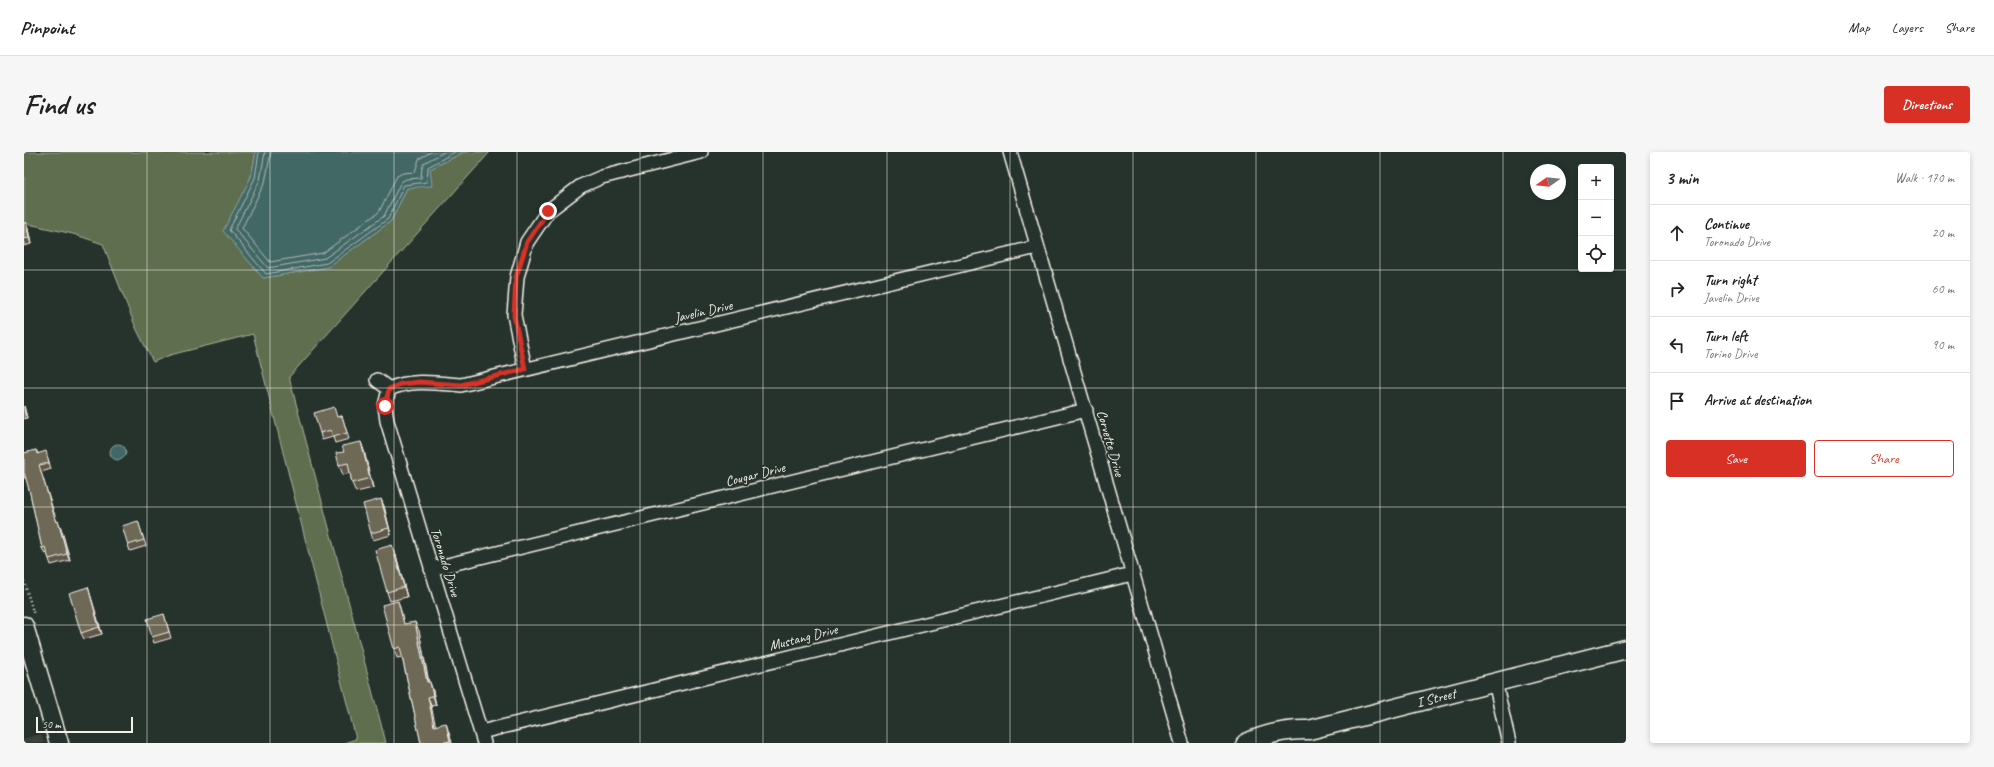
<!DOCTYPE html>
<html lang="en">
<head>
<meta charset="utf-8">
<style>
	:root { --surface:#fff; --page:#f6f6f6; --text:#222; --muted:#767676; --line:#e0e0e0; --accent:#d93025 }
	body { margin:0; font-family:Caveat,sans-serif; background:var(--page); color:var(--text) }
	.controls { position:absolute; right:12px; top:12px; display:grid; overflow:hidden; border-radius:4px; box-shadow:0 2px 6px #0003 }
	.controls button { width:36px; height:36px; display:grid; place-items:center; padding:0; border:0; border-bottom:1px solid var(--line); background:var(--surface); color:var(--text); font:20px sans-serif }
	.compass { position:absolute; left:1506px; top:12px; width:36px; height:36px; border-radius:50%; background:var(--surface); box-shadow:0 2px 6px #0003; rotate:256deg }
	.scale { position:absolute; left:12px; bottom:10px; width:97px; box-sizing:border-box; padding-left:4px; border:2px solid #f4f1e8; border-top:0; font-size:11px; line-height:14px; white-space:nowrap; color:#f4f1e8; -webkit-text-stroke:3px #26332d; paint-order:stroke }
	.stop { position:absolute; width:12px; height:12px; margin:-9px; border:3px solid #d93025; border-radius:50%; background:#fff }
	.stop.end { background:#d93025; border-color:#fff; box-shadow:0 1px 4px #0008 }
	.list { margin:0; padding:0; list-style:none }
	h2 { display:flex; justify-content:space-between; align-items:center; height:52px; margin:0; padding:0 16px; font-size:17px }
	h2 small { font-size:13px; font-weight:400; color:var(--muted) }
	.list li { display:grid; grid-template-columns:26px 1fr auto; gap:12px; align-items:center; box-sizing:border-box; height:56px; padding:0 16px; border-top:1px solid var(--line) }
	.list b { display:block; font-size:15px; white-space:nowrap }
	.list p { margin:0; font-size:13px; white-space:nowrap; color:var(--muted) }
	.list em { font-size:13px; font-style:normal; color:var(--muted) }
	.actions { display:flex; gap:8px; padding:12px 16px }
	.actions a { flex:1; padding:9px 0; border:1px solid var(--accent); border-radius:4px; text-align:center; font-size:14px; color:var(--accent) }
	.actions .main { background:var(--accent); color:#fff }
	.icon { flex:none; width:22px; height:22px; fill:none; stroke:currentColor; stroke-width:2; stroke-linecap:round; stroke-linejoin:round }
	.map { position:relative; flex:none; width:1602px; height:591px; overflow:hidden; border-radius:4px }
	header { display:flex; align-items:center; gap:24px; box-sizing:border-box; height:56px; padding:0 20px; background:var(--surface); border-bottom:1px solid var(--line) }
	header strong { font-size:19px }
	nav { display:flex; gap:22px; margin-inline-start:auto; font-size:14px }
	.intro { display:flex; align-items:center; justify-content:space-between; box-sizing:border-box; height:96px; padding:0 24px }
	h1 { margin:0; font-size:28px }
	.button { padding:10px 18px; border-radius:4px; background:var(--accent); color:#fff; font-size:14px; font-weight:700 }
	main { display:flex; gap:24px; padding:0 24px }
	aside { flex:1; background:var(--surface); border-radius:4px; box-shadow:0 2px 6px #0003 }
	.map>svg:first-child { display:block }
	.built { fill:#3c4339 }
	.green { fill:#5f6e50; stroke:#aab09c }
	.water { fill:#436866; stroke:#8a9f9a }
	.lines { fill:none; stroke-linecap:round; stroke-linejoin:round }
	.shore { stroke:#adbab4; stroke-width:1 }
	.street-casing { stroke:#f4f1e8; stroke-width:16 }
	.secondary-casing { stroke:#f4f1e8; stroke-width:21 }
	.path { stroke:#f4f1e8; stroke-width:2.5; stroke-dasharray:1 3; stroke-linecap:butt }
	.street { stroke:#26332d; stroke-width:13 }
	.secondary { stroke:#26332d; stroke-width:18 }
	.wall { fill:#5f594a; stroke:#f4f1e8 }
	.shaded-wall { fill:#4d493c; stroke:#f4f1e8 }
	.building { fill:#6e6856; stroke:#f4f1e8 }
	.route { stroke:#d93025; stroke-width:5 }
	.grid { fill:none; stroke:#f4f1e8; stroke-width:1; stroke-opacity:0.55 }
	.labels { text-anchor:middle; stroke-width:4; stroke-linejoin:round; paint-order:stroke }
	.street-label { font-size:14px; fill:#f4f1e8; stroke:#26332d }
</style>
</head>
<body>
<header>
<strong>Pinpoint</strong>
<nav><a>Map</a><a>Layers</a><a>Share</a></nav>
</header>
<div class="intro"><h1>Find us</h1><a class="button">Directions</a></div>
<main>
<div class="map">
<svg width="1602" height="591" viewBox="0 0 1602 591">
	<rect width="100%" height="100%" fill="#26332d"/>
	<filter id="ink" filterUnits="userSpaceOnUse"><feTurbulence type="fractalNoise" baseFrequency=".025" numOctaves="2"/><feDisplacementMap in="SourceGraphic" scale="8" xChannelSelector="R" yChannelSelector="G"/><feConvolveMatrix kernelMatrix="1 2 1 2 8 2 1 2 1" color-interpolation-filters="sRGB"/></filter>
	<g filter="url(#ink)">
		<path class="built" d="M17,582l3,9h-20v-4z"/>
		<path class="green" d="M0,0h232l-5,25 -27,54 39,47 65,-11 63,-46 16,-33 23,-19 34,-17h26l-201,225 97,366h-42l12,-4 -103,-405 -83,21 -17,7 -17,-34 -33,-84 -30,-10 -49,-11z"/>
		<path class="water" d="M232,0h208l-34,17 2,17 -25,2 -16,33 -63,46 -65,11 -40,-47 28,-54z
			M86 300a8 8 0 1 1 16 0a8 8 0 1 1-16 0Z"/>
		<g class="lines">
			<path class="shore" d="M235,0l-4,26 -26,52 37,44 61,-11 61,-44 16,-34 23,-3 1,-15 27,-15
				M241,0l-5,28 -25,49 33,39 57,-10 59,-42 17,-34 5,-3 15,-1 1,-10 2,-5 20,-11
				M247,0l-6,30 -23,46 28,34 53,-9 56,-41 18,-36 6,-3 12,-1 4,-13 12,-7"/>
			<defs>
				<path id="street" d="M986,0l172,591
					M501,217l-11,-54 3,-38 10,-35 21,-31 33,-25 21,-9 99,-25
					M353,228l12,9
					M365,237c23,-10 47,-6 72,-4l576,-138
					M365,237l-4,17 2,15 97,322
					M407,417l655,-159
					M1471,530l14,61
					M457,580l651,-158"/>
				<g id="secondary">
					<path d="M0,474l35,117"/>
					<path id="s1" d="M1222,591c20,-9 40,-14 63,-13l317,-81"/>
				</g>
			</defs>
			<use href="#street" class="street-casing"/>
			<use href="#secondary" class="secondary-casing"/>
			<path class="path" d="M0,429l10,34"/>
			<use href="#street" class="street"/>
			<use href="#secondary" class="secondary"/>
		</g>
		<path class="wall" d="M2,70l2,7 3,15 -7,2v-23z
			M0,254l3,12 -3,1z
			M318,264l7,23 -14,4 -2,-6 -11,3 -2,-7 17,-16z
			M337,290l3,9 9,37 -17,4 -4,-9 -2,-10 -7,2 -4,-10 5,-13z
			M12,298l2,3 10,5 3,11 -10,3 16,50 1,-1 3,7 9,32 -19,5 -4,-12 -2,1 -3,-6 -12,-55 -4,-15h-2v-25z
			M360,354l7,29 -18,5 -2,-7z
			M114,369l8,25 -16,5 -2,-6z
			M372,403l11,42 -17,4 -3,-9z
			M64,435l14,47 -18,5 -3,-6z
			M374,449l3,10 3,13 15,7 10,51 4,9 3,14 -5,1 4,20 14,7 3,10h-31l-19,-86 -5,1 -3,-9z
			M140,462l7,24 -17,5 -2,-6z"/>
		<path class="shaded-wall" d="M2,70l2,7 3,15 -2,-6z
			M0,254l3,12 -3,-8z
			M337,290l3,9 9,37 -3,-10z
			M357,347l3,7 7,29 -2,-7z
			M34,369l3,7 9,32 -3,-6z
			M368,393l4,10 11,42 -3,-10z
			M64,435l2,7 12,40 -3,-7z
			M391,470l4,9 11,61 -3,-10z
			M406,530l3,9 3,14 -3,-9z
			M404,545l3,9 7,29 -4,-9z
			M422,571l6,20h-1l-1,-2z"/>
		<path class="building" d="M2,70l3,16 -5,1v-16z
			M310,255l3,10 5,-1 5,17 -14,4 -2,-7 -11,3 -6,-20z
			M337,290l9,36 -18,5 -4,-20 -9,2 -3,-12 8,-1 -2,-6z
			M12,298l1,4 9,-3 3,12 -10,2 17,57 2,-1 9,33 -18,5 -4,-12 -3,1 -12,-55 -6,-21v-19z
			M357,347l8,29 -18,5 -8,-29z
			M114,369l6,19 -16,5 -6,-19z
			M368,393l12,42 -17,5 -12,-42z
			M64,435l11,40 -18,6 -12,-40z
			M374,449l6,23 11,-2 12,60h3l3,14 -5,1 6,29 12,-3 4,18 -10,2h-19l-21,-96 -6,2 -12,-44z
			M140,462l5,18 -17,5 -5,-18z"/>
	</g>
	<g class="lines" filter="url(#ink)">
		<path class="route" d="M361,254l4,-17 12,-5 18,-2 42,3 64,-16 -11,-53 2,-39 11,-35 21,-31"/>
	</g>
	<path class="grid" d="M123,0v591M246,0v591M370,0v591M493,0v591M616,0v591M739,0v591M863,0v591M986,0v591M1109,0v591M1232,0v591M1356,0v591M1479,0v591M0,118h1602M0,236h1602M0,355h1602M0,473h1602"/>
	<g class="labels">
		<g class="street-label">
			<text transform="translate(679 159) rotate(-13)" y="5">Javelin Drive</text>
			<text transform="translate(1087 291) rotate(74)" y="5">Corvette Drive</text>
			<text transform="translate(731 322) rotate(-14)" y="5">Cougar Drive</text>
			<text transform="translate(422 410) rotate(73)" y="5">Toronado Drive</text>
			<text transform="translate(779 485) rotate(-14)" y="5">Mustang Drive</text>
			<text dy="5" stroke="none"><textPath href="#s1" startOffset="196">I Street</textPath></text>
		</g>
	</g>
</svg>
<div class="controls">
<button>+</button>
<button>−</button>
<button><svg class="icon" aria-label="locate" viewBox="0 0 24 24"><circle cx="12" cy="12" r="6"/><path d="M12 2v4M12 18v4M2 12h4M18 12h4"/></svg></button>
</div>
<svg class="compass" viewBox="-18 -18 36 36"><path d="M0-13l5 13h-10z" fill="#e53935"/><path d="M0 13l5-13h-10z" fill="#767676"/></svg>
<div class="scale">50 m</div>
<div class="stop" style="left:361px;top:254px"></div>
<div class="stop end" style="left:524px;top:59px"></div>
</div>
<aside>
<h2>3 min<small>Walk · 170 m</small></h2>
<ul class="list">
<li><svg class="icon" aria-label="ahead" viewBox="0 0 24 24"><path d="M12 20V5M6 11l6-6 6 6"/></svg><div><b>Continue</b><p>Toronado Drive</p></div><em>20 m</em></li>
<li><svg class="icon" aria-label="right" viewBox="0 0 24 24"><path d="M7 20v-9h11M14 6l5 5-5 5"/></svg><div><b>Turn right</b><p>Javelin Drive</p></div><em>60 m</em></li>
<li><svg class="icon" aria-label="left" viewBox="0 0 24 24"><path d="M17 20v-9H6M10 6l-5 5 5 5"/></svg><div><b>Turn left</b><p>Torino Drive</p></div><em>90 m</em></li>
<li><svg class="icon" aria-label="arrive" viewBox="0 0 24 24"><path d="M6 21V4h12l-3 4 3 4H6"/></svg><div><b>Arrive at destination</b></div></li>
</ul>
<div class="actions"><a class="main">Save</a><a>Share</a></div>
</aside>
</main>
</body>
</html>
